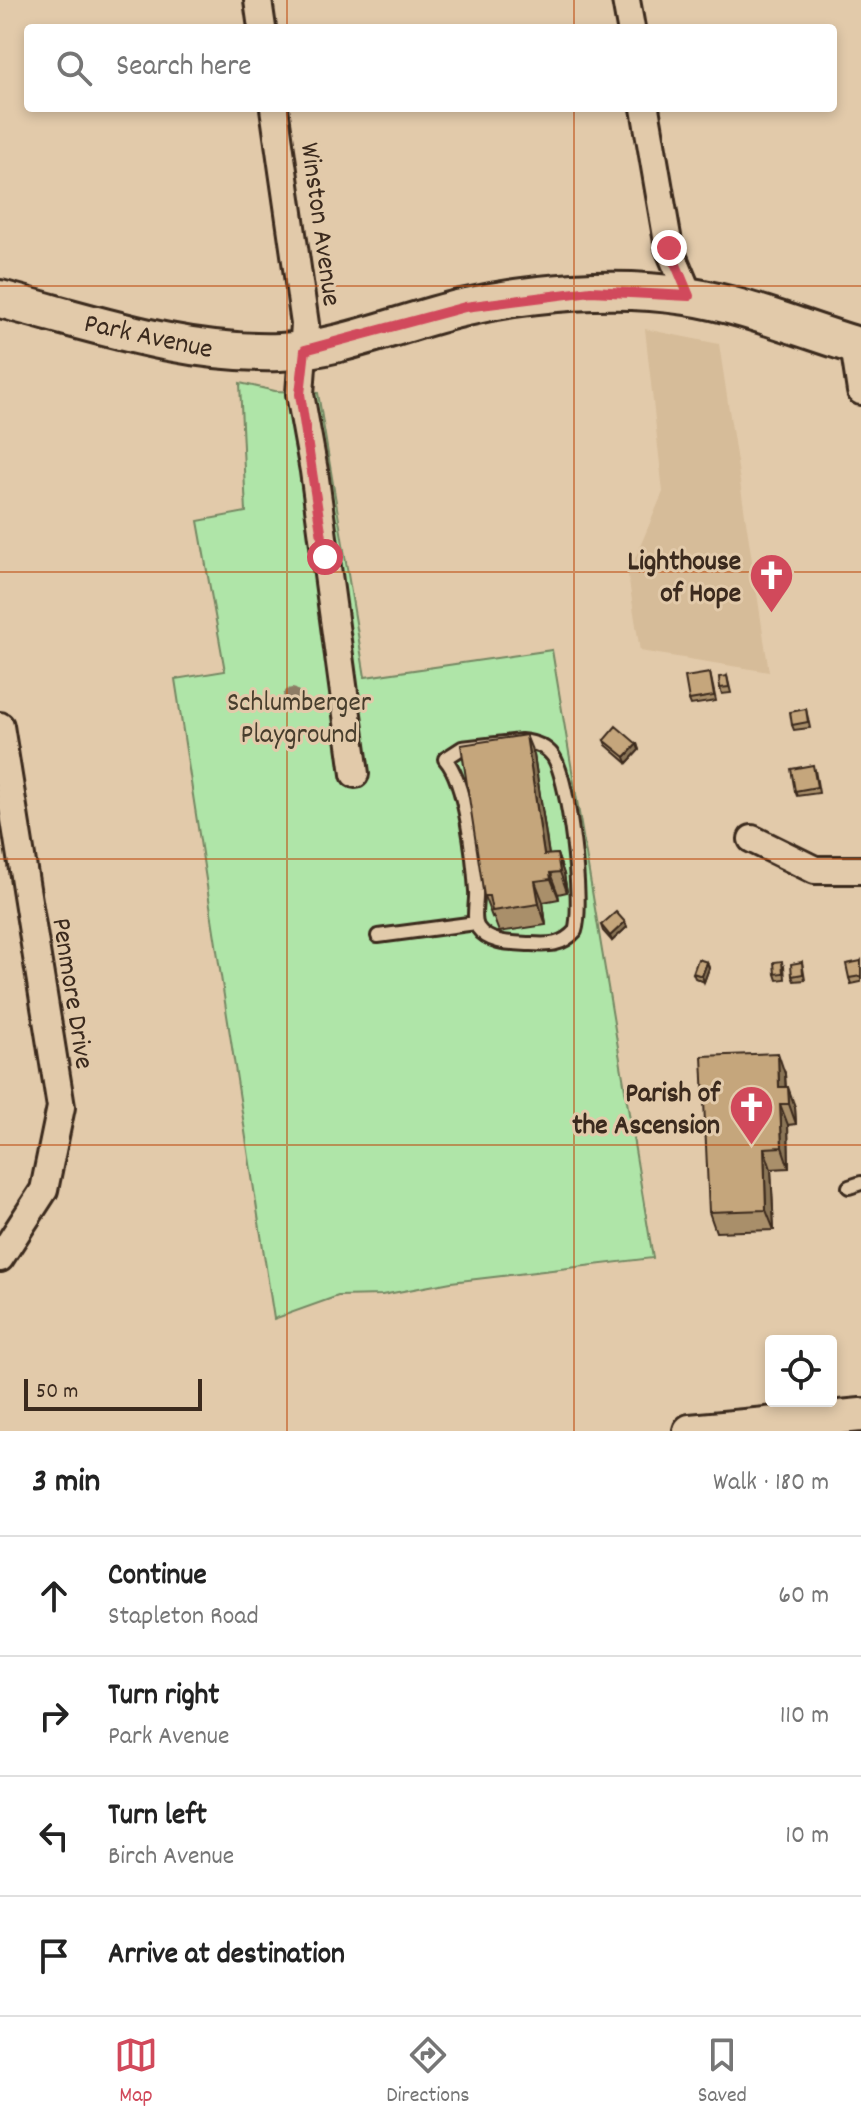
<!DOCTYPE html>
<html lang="en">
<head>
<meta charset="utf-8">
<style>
	:root { --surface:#fff; --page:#f2f2f2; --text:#222; --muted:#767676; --line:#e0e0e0; --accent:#d1495b }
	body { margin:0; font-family:Dekko,sans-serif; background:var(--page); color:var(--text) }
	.controls { position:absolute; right:24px; bottom:24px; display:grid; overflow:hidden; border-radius:8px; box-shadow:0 4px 12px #0003 }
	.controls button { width:72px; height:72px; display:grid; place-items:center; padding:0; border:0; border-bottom:2px solid var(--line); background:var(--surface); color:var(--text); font:40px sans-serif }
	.scale { position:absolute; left:24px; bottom:20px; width:178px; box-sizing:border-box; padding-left:8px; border:4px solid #3b2a1e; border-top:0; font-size:22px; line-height:28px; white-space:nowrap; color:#3b2a1e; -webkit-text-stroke:6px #e2caaa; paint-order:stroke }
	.stop { position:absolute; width:24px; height:24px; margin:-18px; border:6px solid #d1495b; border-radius:50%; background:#fff }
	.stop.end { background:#d1495b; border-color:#fff; box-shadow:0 2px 8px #0008 }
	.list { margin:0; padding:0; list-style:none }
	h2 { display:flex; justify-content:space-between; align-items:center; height:104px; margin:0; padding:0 32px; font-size:34px }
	h2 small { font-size:26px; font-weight:400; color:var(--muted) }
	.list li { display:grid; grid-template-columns:52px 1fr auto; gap:24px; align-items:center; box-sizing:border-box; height:120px; padding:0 32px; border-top:2px solid var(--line) }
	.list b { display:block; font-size:30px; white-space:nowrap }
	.list p { margin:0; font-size:26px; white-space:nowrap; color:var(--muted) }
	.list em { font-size:26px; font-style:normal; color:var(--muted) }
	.icon { flex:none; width:44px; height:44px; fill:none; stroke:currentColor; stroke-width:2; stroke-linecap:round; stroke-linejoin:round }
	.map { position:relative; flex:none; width:861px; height:1431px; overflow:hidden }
	.search { position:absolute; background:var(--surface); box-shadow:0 4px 12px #0003; left:24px; right:24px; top:24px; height:88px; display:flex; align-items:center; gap:20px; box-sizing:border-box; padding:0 28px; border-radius:8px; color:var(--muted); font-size:30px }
	.sheet { height:584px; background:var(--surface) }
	nav { display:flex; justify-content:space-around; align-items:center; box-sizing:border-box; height:112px; border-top:2px solid var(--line); background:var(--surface); font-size:22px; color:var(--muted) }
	nav a { display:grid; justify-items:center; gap:4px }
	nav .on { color:var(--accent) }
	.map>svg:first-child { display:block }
	.built { fill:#d6bc99 }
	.green { fill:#afe5a8; stroke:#758863; stroke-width:2 }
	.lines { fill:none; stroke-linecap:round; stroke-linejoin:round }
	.service-casing { stroke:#3b2a1e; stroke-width:18 }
	.minor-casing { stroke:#3b2a1e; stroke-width:32 }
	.tertiary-casing { stroke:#3b2a1e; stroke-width:38 }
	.secondary-casing { stroke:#3b2a1e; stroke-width:42 }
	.service { stroke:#e2caaa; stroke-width:12 }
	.minor { stroke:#e2caaa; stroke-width:26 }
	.tertiary { stroke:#e2caaa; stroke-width:32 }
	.secondary { stroke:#e2caaa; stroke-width:36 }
	.tree { fill:#8d7c65 }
	.wall { fill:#a98f6b; stroke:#3b2a1e; stroke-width:2 }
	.shaded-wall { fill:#8a7457; stroke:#3b2a1e; stroke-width:2 }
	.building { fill:#c5a67c; stroke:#3b2a1e; stroke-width:2 }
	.route { stroke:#d1495b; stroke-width:10 }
	.grid { fill:none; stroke:#bd4d10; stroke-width:2; stroke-opacity:0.55 }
	.labels { text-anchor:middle; stroke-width:6; stroke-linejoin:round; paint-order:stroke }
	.street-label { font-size:28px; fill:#3b2a1e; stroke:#e2caaa }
	.poi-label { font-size:28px; font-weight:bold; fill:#3b2a1e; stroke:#e2caaa; text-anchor:end }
	.park-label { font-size:28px; fill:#473d2c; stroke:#e2caaa }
</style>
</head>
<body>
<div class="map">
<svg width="861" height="1431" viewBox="0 0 861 1431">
	<rect width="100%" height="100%" fill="#e2caaa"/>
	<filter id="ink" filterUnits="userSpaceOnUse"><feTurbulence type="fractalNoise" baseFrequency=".0125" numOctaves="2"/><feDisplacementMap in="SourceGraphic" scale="16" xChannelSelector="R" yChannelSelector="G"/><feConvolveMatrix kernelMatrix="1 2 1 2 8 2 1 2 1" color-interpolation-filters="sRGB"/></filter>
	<g filter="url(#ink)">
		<path class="built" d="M645,329l74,15 50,328 -129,-21 -12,-76 35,-83z"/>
		<path class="green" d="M240,383l35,8 43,2 47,284 187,-27 101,608 -202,24 -69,13 -44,1 -64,23 -99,-640 50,-8 -27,-150 48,-9z"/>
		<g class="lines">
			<defs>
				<path id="service" d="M521,741c12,1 24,4 32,15 16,23 31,148 22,175 -13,15 -27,14 -45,13 -18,-1 -41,0 -52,-16 -6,-9 -1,-26 -2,-37 -2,-31 -10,-109 -31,-132l17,-11z
					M378,936l98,-13
					M849,1187l12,-4"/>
				<path id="minor" d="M258,0l4,28
					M626,0l5,28
					M274,108l31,216 -5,70 14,77 41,303
					M645,108l24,140 20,48
					M854,345l7,46
					M0,726l61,381 -17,83 -44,68
					M752,839l63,31h46"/>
				<path id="tertiary" d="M690,1431l171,-16"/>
				<path id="secondary" d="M0,299c93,24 183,56 280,53 62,-3 122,-30 182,-44 69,-16 154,-23 224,-12 60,9 117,34 175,51"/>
			</defs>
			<use href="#service" class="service-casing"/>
			<use href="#minor" class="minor-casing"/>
			<use href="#tertiary" class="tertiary-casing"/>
			<use href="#secondary" class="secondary-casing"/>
			<use href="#service" class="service"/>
			<use href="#minor" class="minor"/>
			<use href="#tertiary" class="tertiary"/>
			<use href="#secondary" class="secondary"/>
		</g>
		<circle class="tree" cx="292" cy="697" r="9"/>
		<path class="wall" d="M710,673l6,28 -25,4 -2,-5z
			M727,676l4,17 -9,1 -2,-6z
			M806,709l4,19 -16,2 -2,-5z
			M604,740l33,4 2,6 -12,13 -21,-18z
			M534,755l15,100 8,-1 7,20 3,18 -9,2 1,5 -16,3 3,23 -47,7 -6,-16 -1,1 -8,-21z
			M815,770l4,23 -22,3 -2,-5z
			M625,922l2,5 -15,14 -9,-10 -2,-6z
			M861,961v21l-10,2 -2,-6z
			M707,962l2,6 -5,14 -9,-4 -2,-5z
			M802,962l3,18 -11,1 -2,-5z
			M784,966l1,13 -8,1 -2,-6z
			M785,1074l1,13 9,20 1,17 -8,1 1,43 -18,1 3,61 -58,2 -7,-20z"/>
		<path class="shaded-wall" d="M526,735l8,20 18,121 -8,-21z
			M637,744l2,6 -12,13 -2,-6z
			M557,854l7,20 3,18 -7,-20z
			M550,873l8,21 1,5 -8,-20z
			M535,881l8,21 3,23 -7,-21z
			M625,922l2,5 -15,14 -2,-5z
			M707,962l2,6 -5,14 -2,-6z
			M778,1053l7,21 1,30 -7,-17z
			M788,1087l7,20 1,17 -7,-20z
			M780,1104l8,21 1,43 -7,-21z
			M764,1148l7,21 3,61 -8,-20z"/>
		<path class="building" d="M710,673l4,23 -25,4 -4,-23z
			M727,676l2,11 -9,1 -1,-11z
			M806,709l2,13 -16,3 -2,-13z
			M616,726l21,18 -12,13 -21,-17z
			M526,735l18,120 13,-1 3,18 -10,1 1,6 -16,2 4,23 -47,7 -3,-15h-5l-23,-151z
			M813,765l4,22 -22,4 -4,-22z
			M616,912l9,10 -15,14 -9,-11z
			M698,959l9,3 -5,14 -9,-3z
			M782,961l1,12 -8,1 -1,-12z
			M861,961v15l-12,2 -3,-14z
			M802,962l1,12 -11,2 -1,-12z
			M778,1053l1,34h9l1,17h-9l2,43 -18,1 2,62 -57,2 -7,-156z"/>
	</g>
	<g class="lines" filter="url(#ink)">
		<path class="route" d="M325,557l-25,-163 5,-44 160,-43 126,-16 98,5 -20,-48"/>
	</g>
	<path class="grid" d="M287,0v28M574,0v28M287,108v1323M574,108v1323M0,286h861M0,572h861M0,859h861M0,1145h861"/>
	<defs>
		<symbol id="church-pin" viewBox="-11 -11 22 30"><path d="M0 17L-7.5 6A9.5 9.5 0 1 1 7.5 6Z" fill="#d1495b" stroke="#e2caaa"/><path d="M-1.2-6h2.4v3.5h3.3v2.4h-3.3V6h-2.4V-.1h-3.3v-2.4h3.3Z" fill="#fff"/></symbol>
	</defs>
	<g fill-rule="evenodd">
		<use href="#church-pin" x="746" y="550" width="51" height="69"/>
		<use href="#church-pin" x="726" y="1082" width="51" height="69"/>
	</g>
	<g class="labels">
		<g class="street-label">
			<text transform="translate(323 224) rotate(82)" y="10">Winston Avenue</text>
			<text transform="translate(149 334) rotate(12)" y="10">Park Avenue</text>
			<text transform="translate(75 993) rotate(81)" y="10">Penmore Drive</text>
		</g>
		<g class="poi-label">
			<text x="741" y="569">Lighthouse<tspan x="741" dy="32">of Hope</tspan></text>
			<text x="720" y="1101">Parish of<tspan x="720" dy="32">the Ascension</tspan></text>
		</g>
		<g class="park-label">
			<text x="299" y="710">Schlumberger<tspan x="299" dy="32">Playground</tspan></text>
		</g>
	</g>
</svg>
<div class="controls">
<button><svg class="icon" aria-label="locate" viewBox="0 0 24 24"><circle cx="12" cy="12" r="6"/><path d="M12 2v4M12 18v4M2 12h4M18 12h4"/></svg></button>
</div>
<div class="scale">50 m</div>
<div class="stop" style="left:325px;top:557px"></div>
<div class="stop end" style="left:669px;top:248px"></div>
<div class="search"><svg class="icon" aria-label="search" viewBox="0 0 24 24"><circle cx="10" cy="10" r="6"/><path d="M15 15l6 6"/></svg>Search here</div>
</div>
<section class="sheet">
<h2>3 min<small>Walk · 180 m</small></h2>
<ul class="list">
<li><svg class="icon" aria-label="ahead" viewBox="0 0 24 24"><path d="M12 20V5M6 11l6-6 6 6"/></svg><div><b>Continue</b><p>Stapleton Road</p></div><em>60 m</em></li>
<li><svg class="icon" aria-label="right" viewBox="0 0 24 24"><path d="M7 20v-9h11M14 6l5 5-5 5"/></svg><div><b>Turn right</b><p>Park Avenue</p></div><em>110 m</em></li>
<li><svg class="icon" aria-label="left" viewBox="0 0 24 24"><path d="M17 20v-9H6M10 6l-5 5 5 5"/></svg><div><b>Turn left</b><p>Birch Avenue</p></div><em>10 m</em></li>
<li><svg class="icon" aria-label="arrive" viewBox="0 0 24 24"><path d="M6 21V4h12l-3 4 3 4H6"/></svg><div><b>Arrive at destination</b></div></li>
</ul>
</section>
<nav>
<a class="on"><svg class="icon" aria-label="map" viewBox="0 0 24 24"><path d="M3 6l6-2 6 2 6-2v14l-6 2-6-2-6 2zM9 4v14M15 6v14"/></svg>Map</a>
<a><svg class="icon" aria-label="directions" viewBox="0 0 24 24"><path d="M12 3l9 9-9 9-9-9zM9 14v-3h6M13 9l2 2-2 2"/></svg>Directions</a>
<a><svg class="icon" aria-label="saved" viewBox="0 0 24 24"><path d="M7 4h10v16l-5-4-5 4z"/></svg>Saved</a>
</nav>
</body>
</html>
